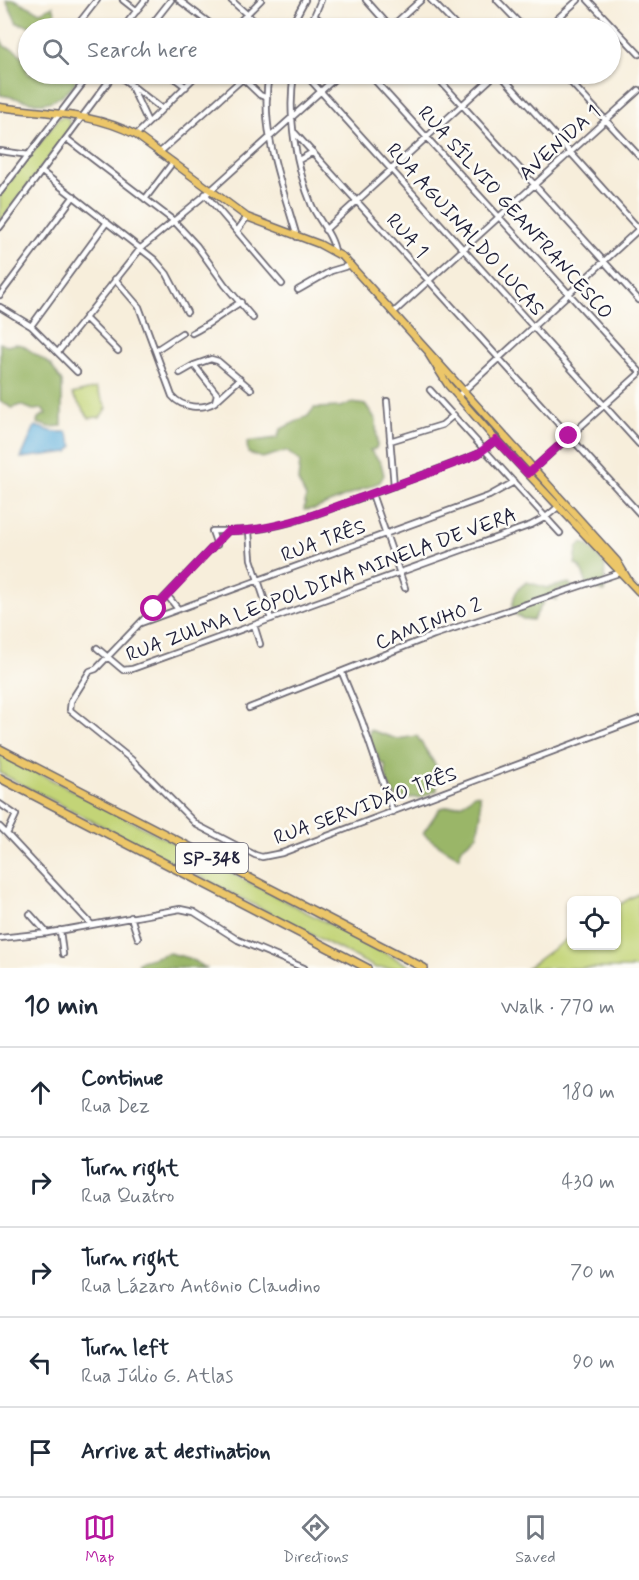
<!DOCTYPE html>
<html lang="en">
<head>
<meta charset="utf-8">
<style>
	:root { --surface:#fff; --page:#f6f6f7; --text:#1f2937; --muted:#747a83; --line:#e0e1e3; --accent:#b5179e }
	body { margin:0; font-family:Mynerve,sans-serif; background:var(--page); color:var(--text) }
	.controls { position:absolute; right:18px; bottom:18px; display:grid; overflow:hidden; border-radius:9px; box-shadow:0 2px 4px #0004 }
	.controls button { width:54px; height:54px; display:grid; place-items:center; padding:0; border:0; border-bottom:2px solid var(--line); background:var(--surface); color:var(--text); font:30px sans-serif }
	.stop { position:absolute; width:18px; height:18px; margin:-14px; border:4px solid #b5179e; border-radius:50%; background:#fff }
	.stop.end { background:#b5179e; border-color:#fff; box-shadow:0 2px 6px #0008 }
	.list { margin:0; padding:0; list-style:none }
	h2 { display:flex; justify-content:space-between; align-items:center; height:78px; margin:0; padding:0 24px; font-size:26px }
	h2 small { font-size:20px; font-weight:400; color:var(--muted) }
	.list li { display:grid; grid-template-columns:39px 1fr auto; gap:18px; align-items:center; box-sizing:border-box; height:90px; padding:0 24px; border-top:2px solid var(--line) }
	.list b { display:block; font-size:22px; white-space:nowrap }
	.list p { margin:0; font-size:20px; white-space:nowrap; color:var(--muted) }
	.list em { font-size:20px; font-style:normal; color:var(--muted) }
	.icon { flex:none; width:33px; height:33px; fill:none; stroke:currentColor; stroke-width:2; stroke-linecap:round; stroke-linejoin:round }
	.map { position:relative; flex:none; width:639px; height:968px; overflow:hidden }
	.search { position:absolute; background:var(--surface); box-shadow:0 2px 4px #0004; left:18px; right:18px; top:18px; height:66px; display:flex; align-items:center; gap:15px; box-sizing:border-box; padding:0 21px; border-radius:33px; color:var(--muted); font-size:22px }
	.sheet { height:528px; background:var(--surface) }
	nav { display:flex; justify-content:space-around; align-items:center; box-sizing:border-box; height:84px; border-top:2px solid var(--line); background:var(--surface); font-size:16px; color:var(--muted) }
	nav a { display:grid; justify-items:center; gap:3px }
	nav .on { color:var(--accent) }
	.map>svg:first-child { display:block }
	.green { fill:#c3d477; stroke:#727b59; stroke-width:1.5 }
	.forest { fill:#9ab668; stroke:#5e6c52; stroke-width:1.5 }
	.water { fill:#62b0dc; stroke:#42698c; stroke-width:1.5 }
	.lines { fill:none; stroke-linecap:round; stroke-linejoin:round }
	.minor-casing { stroke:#6d6973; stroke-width:8 }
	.major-casing { stroke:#6d6973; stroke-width:9 }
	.highway-casing { stroke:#6d6973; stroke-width:10 }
	.minor { stroke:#fff; stroke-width:4.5 }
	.major { stroke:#ecc669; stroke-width:6 }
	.highway { stroke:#ecc669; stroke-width:7 }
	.route { stroke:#b5179e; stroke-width:8 }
	.labels { text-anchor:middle; stroke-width:5; stroke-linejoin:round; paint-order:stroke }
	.shield { fill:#fdfcf7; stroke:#646373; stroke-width:1.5 }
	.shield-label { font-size:18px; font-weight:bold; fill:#22223b }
	.street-label { font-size:20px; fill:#22223b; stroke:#fdfcf7 }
</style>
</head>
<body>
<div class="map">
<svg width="639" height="968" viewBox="0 0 639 968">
	<rect width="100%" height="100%" fill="#fdfcf7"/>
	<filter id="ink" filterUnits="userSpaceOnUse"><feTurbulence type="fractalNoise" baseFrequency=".0167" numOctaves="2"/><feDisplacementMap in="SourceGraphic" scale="12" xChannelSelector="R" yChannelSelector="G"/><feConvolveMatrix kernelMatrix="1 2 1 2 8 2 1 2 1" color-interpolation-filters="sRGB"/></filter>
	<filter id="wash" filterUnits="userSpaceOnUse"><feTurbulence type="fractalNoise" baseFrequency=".008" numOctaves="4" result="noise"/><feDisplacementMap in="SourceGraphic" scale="24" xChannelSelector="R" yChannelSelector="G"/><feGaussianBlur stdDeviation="1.35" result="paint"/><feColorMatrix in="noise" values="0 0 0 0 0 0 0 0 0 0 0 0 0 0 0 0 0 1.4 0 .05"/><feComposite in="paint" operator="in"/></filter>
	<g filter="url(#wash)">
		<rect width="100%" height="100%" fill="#f7eedb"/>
		<path class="green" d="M63,116l6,3 1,10 -70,93v-27l59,-77z
			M96,388l11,20 -7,9 -11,1 -17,-24z
			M0,753l414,215h-38l-376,-195z
			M639,893v75h-112l44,-32 1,9h44l1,-39z"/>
		<path class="forest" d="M6,0h9l25,12 13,-6 6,18 5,4h-24l-23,-5z
			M0,38l5,9c15,2 20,13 23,27l30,2 17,-2c2,6 0,11 -6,16 -29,24 -38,9 -69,5z
			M0,343l7,3 8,-2 7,1 29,20 11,17v44l-13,1 -12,-4 1,-5 8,-4 -3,-5 -10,1 -12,-5 -9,3 -12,-7z
			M352,403l14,2 10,15 1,26 -2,3 -5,1 11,13 3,12 -4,7 -65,27 -11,1 2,-13 -8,-16 2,-20 -14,-10 -24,7 -14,-5 -1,-11 30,-4 4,-9 27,-13 6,-8 26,-1z
			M581,543l7,2 17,20 -1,27 -16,-6 -8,-19 -5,-3 2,-15z
			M527,582l20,6 22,-5 5,7 -16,-1 -2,11 -9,-4 -14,24 -10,-1 -11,-7c1,-14 2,-22 15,-30z
			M370,730l27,9 20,-3 19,30 1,24 -17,8 -24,-1 -9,-14 -2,-19 -5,-1c-2,-12 -14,-20 -10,-33z
			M474,794l6,1 1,19 -4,21 -15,12 -3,10c-8,-4 -29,-17 -36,-24l17,-25 23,-4z
			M169,953l20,5 17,10h-66l-2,-6z"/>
		<path class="water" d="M35,426l19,6h13l6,14 -4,6 -48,6z"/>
	</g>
	<g filter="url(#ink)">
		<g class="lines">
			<defs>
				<path id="minor" d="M123,0l14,11
					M179,0l37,28
					M231,0l31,28
					M366,0l25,28
					M431,0l27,28
					M497,0l27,28
					M588,0l51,54
					M315,16l13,12
					M155,21l10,7
					M79,23l18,-23
					M123,28l22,-28
					M149,28l22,-28
					M233,28l28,-28
					M290,28l15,-28
					M309,28l12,-28
					M390,28l31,-28
					M547,28l31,-28
					M117,74l45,35
					M169,74l17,13
					M238,74l22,21 7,3
					M269,74c-10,56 13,110 28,163
					M294,74c-7,41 2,93 18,132 7,15 21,30 23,46
					M305,74l334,370
					M369,74l270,297
					M434,74l205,226
					M500,74l139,155
					M563,74l76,82
					M130,84l18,38
					M295,133l344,380
					M136,135l62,-61
					M67,139l107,82 23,25 28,39 28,33
					M0,151l29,4
					M159,153l89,-79
					M299,160l14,-8
					M42,172l113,88 12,14 20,38
					M0,192l90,-118
					M205,194l77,90
					M145,199l28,-37
					M0,227l114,-153
					M325,230l171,-156
					M237,231l10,-14
					M115,279l24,28 33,89c10,12 30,14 43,6l2,-8 -23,-29 -14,8
					M298,290l33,-19 20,-6
					M0,295l74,-99
					M0,307l31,19 46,46
					M393,313l246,-223
					M86,319l32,32
					M31,326l76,-104
					M192,333c18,-8 32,-21 49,-31
					M156,350l26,-17
					M58,352l83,-104 69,-57 130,-117
					M194,365l17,-6 7,2 33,28
					M430,390l130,143
					M458,396l181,-167
					M217,400l23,-21
					M387,401l7,85
					M496,440l-18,14c-37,15 -75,28 -112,42 -45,16 -90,36 -138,35l-132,138 -6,2 -19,30 -1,9 62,50 65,65 58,30 7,2 20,-4 357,-134
					M390,441l52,-16 12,-10
					M532,470l107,-96
					M372,494l33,94
					M249,531l2,28 20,60
					M217,545l-5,-14h16
					M167,595l11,14
					M141,623l348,-127 25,-14
					M254,625l6,19
					M97,648l26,22 9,-1 399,-144 15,-8 12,-10
					M342,673l20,48 31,91
					M249,708l185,-73 185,-62
					M0,804l16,11 -9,19 83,89
					M0,827l7,7
					M30,914l17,19
					M131,917l7,21
					M60,930l3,24
					M0,938l47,-5 133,-24 14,3 44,28 66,28"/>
				<path id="major" d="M0,107c48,7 92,5 136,28l111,82 72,27 24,13 274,304 12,20
					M429,355l19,30 48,55 143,152"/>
				<path id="highway" d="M0,749l424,219
					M0,778l367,190"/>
			</defs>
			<use href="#minor" class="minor-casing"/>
			<use href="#major" class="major-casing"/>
			<use href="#highway" class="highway-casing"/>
			<use href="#minor" class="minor"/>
			<use href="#major" class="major"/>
			<use href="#highway" class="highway"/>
		</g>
	</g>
	<g class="lines" filter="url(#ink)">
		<path class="route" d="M154,609l74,-78c50,0 96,-20 142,-37 36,-13 73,-25 108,-40l18,-14 32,34 41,-38"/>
	</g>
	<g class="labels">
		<rect class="shield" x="176" y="843" width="72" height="30" rx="4.5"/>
		<g class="shield-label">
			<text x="212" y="864">SP-348</text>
		</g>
		<g class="street-label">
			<text transform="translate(559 142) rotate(-42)" y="7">AVENIDA 1</text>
			<text transform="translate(516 212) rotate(48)" y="7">RUA SÍLVIO GEANFRANCESCO</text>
			<text transform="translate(466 229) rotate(48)" y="7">RUA AGUINALDO LUCAS</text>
			<text transform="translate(408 235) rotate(48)" y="7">RUA 1</text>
			<text transform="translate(323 540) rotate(-20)" y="7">RUA TRÊS</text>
			<text transform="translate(321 584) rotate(-20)" y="7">RUA ZULMA LEOPOLDINA MINELA DE VERA</text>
			<text transform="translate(428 623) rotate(-21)" y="7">CAMINHO 2</text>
			<text transform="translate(365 805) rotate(-20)" y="7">RUA SERVIDÃO TRÊS</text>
		</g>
	</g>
</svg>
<div class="controls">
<button><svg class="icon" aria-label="locate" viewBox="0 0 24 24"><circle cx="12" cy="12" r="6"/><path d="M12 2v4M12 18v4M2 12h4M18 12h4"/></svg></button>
</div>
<div class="stop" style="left:154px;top:609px"></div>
<div class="stop end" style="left:569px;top:436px"></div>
<div class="search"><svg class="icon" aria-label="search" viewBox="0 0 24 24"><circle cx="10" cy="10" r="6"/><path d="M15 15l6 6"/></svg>Search here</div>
</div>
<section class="sheet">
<h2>10 min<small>Walk · 770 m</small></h2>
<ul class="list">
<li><svg class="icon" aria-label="ahead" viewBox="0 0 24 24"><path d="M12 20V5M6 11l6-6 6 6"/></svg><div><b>Continue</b><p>Rua Dez</p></div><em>180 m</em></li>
<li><svg class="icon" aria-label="right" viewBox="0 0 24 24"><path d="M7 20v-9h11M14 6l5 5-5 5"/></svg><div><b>Turn right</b><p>Rua Quatro</p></div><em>430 m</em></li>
<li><svg class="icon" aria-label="right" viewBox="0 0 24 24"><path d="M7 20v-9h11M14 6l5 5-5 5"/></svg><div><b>Turn right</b><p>Rua Lázaro Antônio Claudino</p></div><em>70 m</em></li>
<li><svg class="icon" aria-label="left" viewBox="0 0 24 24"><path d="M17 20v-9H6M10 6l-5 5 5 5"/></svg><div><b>Turn left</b><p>Rua Júlio G. Atlas</p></div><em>90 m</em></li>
<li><svg class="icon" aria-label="arrive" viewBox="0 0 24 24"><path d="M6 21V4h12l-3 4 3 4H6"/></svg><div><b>Arrive at destination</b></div></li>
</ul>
</section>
<nav>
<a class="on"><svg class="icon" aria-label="map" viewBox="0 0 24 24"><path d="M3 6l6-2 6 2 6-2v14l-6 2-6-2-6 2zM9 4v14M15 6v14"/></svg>Map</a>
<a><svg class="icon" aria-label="directions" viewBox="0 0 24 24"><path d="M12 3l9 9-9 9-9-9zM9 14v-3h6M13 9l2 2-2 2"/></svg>Directions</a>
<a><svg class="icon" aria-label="saved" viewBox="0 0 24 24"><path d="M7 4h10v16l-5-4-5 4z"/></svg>Saved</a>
</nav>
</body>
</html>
